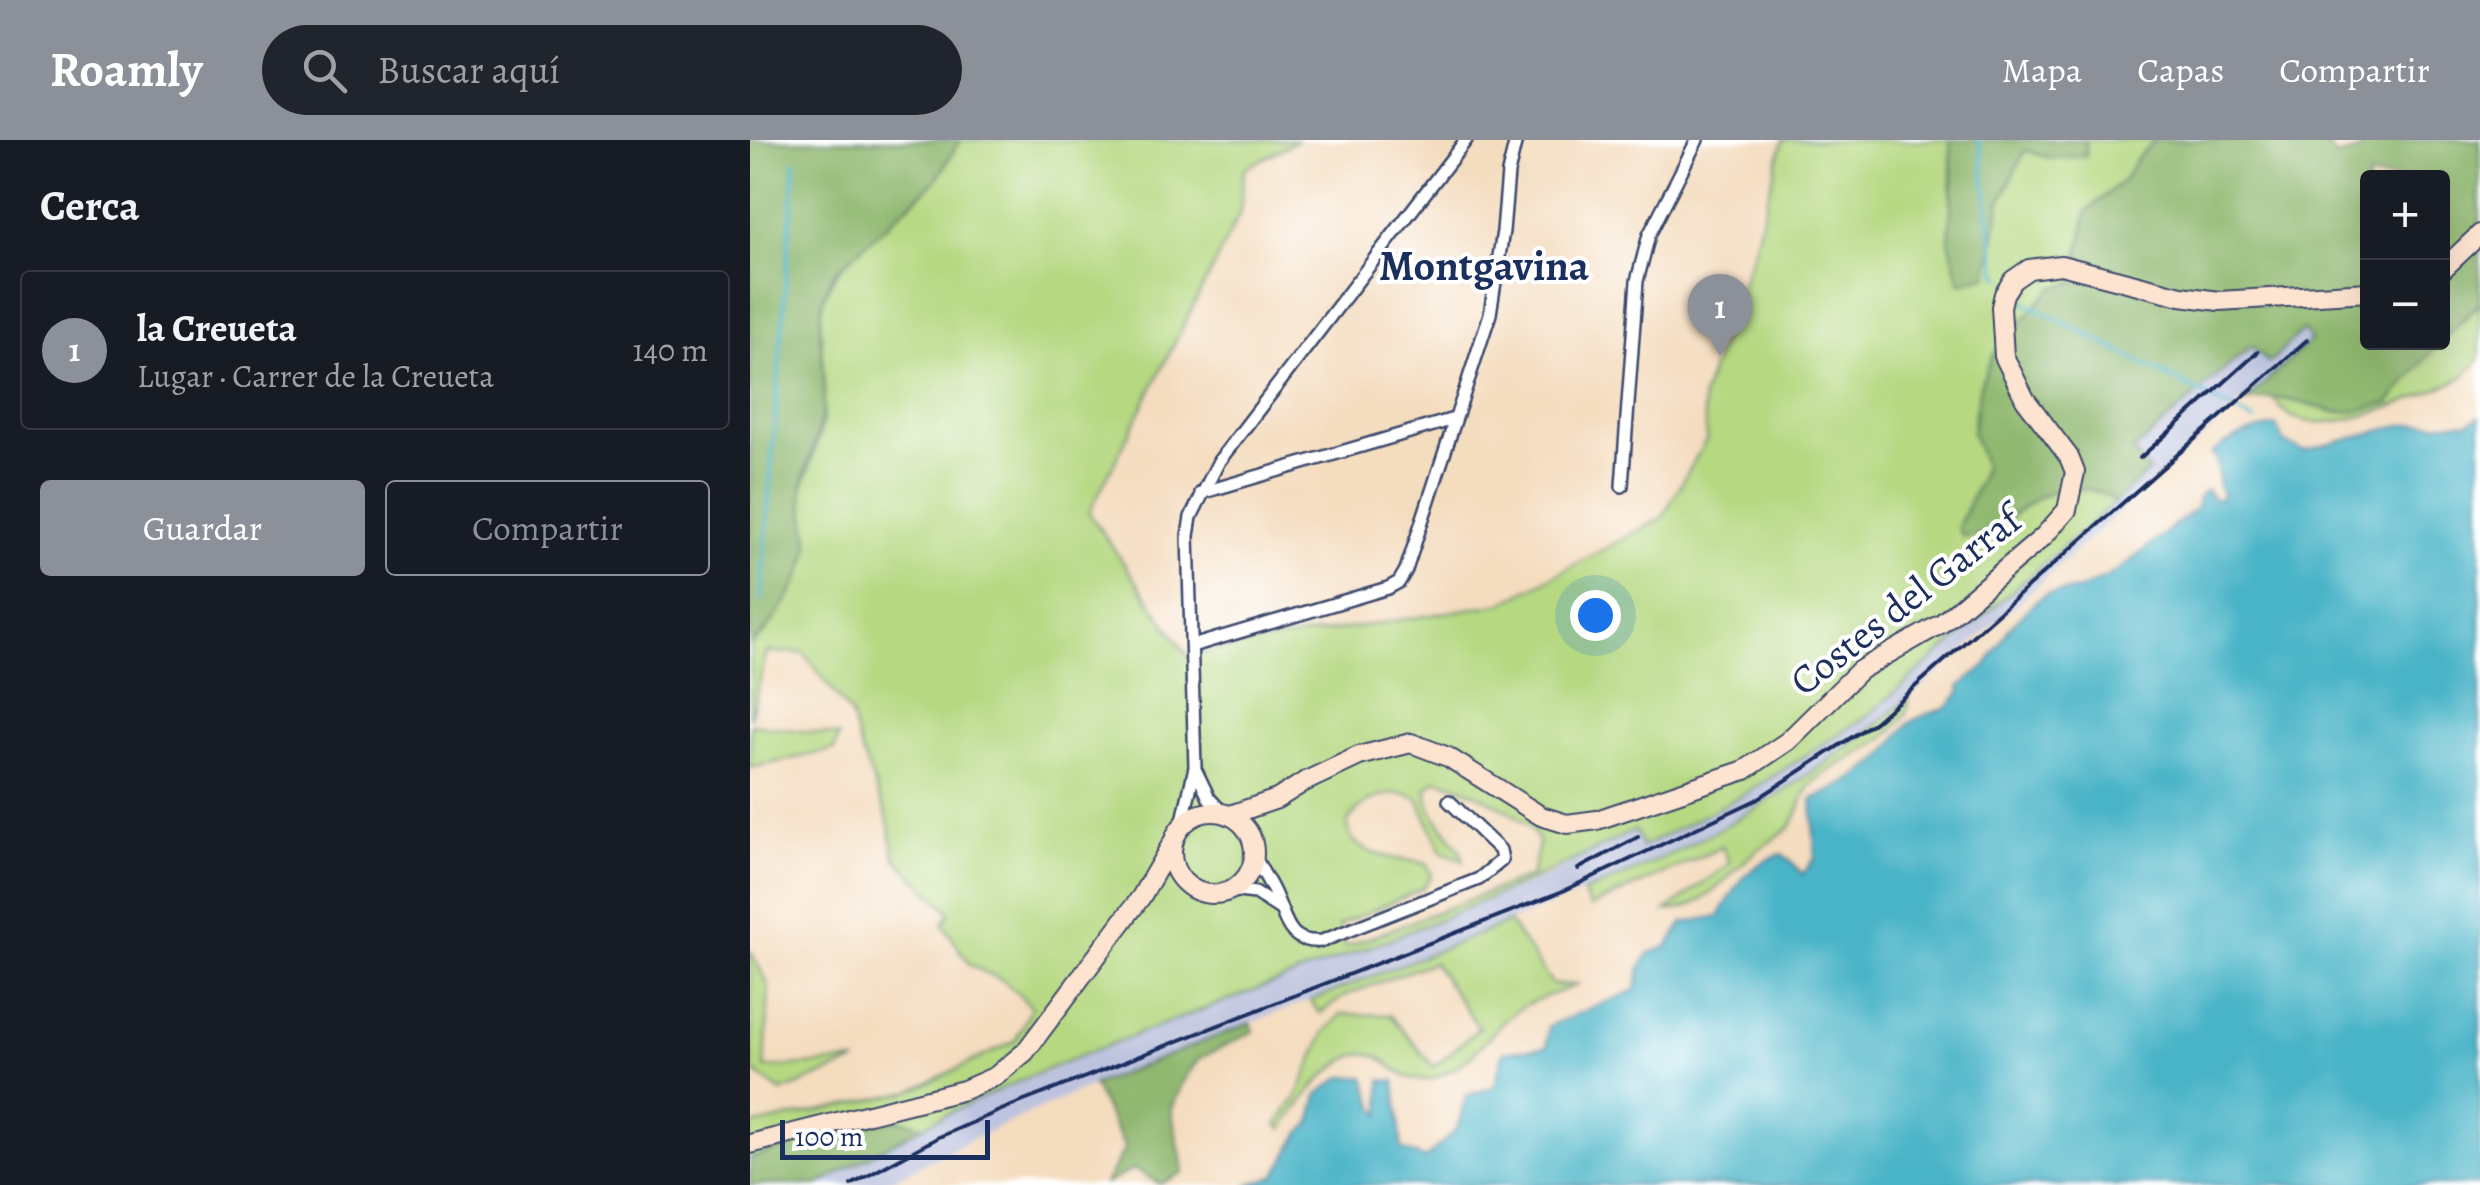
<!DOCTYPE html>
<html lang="es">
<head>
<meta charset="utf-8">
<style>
	:root { --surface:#171b24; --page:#20242c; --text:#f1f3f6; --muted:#9ea1a6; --line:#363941; --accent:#8c9099 }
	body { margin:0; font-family:Alegreya,serif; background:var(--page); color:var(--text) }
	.controls { position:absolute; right:30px; top:30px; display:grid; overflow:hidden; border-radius:10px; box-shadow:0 10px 40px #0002 }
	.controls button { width:90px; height:90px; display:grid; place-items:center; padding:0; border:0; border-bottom:2px solid var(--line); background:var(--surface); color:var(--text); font:50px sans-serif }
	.scale { position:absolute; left:30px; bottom:25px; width:210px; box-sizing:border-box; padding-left:10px; border:5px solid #1b2f5e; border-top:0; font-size:28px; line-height:35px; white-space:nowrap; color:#1b2f5e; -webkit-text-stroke:8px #fff; paint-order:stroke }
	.you { position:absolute; left:845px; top:475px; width:35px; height:35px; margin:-25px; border:8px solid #fff; border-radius:50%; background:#1a73e8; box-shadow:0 0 0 15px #1a73e833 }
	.badge { display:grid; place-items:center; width:65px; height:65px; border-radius:50%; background:var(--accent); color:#fff; font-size:32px; font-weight:700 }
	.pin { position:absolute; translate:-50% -82px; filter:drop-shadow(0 2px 5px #0008) }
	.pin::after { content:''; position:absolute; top:52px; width:35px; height:30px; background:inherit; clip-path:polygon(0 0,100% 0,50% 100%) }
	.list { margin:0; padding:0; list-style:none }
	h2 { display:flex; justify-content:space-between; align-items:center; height:130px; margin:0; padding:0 40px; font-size:42px }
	h2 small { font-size:32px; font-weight:400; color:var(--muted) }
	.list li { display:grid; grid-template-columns:65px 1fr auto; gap:30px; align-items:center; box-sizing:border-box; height:160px; margin:0 20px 20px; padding:0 20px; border:2px solid var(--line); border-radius:10px }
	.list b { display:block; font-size:38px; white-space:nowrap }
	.list p { margin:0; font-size:32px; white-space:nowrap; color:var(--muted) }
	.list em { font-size:32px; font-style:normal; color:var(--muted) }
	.actions { display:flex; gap:20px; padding:30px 40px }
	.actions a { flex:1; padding:22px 0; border:2px solid var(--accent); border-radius:10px; text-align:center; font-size:35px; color:var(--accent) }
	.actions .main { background:var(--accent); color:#fff }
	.icon { flex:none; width:55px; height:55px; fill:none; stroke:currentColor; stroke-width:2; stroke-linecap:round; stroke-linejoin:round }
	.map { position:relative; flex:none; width:1730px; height:1045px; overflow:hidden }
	header { display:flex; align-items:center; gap:60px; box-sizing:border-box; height:140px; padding:0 50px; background:var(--accent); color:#fff }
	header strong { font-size:48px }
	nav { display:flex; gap:55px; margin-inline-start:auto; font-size:35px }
	.search { width:700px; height:90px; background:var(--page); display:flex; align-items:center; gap:25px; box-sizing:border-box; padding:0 35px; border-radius:55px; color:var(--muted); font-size:38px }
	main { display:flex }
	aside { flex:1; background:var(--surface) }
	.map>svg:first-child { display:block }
	.industrial { fill:#bdc3de }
	.green { fill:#b5d881; stroke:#688470; stroke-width:2.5; fill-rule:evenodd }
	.forest { fill:#90b86f; stroke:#567466; stroke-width:2.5 }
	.water { fill:#49b4c7; stroke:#327292; stroke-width:2.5 }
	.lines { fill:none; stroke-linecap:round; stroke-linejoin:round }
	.stream { stroke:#49b4c7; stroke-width:4 }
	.street-casing { stroke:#3c496c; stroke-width:16 }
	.secondary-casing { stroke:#3c496c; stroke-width:22 }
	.street { stroke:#fff; stroke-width:11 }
	.secondary { stroke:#fde4d0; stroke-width:18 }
	.rail { stroke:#1b2f5e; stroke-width:4 }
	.labels { text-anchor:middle; stroke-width:8; stroke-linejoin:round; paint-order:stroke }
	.street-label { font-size:40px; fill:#1b2f5e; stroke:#fff }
	.neighbourhood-label { font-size:42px; font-weight:bold; fill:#1b2f5e; stroke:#fff }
</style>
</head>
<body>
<header>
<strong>Roamly</strong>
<div class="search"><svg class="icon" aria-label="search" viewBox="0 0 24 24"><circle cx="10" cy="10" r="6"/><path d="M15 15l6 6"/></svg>Buscar aquí</div>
<nav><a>Mapa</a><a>Capas</a><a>Compartir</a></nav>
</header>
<main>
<aside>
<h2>Cerca<small></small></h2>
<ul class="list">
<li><span class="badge">1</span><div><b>la Creueta</b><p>Lugar · Carrer de la Creueta</p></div><em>140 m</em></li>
</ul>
<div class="actions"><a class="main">Guardar</a><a>Compartir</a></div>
</aside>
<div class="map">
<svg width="1730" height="1045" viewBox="0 0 1730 1045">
	<rect width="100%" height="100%" fill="#fff"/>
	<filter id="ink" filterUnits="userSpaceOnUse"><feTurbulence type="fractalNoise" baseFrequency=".01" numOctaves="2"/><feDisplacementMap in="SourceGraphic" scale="20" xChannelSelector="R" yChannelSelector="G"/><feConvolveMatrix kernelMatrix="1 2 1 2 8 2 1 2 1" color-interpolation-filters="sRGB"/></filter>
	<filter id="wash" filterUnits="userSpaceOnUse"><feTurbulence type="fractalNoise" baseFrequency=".0048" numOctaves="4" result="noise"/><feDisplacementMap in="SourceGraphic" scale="40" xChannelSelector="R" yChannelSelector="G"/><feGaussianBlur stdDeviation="2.25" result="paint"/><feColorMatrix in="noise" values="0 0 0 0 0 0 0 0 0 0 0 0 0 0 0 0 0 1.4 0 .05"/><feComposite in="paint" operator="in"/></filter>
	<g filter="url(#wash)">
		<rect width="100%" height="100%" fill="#f4dcbe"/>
		<path class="industrial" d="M1553,190l9,10 -336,300 -115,99 -96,67 -110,58 -562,221 -117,52 -94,48h-64l26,-17 115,-61 169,-69 316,-119 102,-43 90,-47 7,18 104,-54 123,-80 279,-241 -17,-20 120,-107z"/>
		<path class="green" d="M210,0h338l-54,29 -4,44 -151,300 98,142 316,-52 159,-85 45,-80 -5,-40 52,-150 29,-108h167c4,49 -5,97 11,143l27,-8 12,-72 25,-54 24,9 36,-2 1,-16h69l-19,20 -12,20 -37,31 -13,71 -99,128 -3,23 12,30 -2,12 -24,52 36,2 43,-31 20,-7 29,-2 21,5 8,8 -245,212 -123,79 -105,54 -7,-17c-139,72 -286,125 -433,180 -94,35 -190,70 -279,116l-25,-6 -97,20 -51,19v-33l161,-35 104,-50 17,-34 -28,-26 -34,-16 -27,-41 7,-12 -55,-54 -8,-42 -27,-68 -9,-33 -47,-62 -37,-1 -17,67v-74l14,-11 16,-24 29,-64 -7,-55 20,-64 2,-27 -4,-89c12,-58 78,-90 116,-131 10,-12 15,-27 24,-40zM686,640c26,4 98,37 103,65l-8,31 -186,71 -6,-22 83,-36 10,-14 -5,-11c-27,-7 -76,-5 -80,-40 14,-25 45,-38 71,-25l24,53 22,9c-7,-27 -39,-42 -37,-73z
			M1730,163v56l-18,19 -11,5c-37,15 -124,56 -162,32 -6,-3 -12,-12 -16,-17l43,6 15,7 57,-8 42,-50z
			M1159,558c1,39 -69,61 -94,83 -15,13 -13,32 -25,46 -11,11 -26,17 -37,27 -27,23 -50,57 -87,57l64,-48 -8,-16 -132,60 -7,-14c123,-50 226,-109 326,-195z
			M0,584l89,12 -5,14 -84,18z
			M759,782l44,63 26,-1c-18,8 -40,13 -57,23 -29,17 -43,51 -75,65 -6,3 -14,8 -21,8 -41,3 -42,-53 -95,-10 -19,15 -34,40 -49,59l-5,-4 21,-30 27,-63 17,-18 48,1 44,52 45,-39 -46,-66 -87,33 -26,18 -10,-12z
			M0,810l19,36 -4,82 92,-7 -76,31 -28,-21z"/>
		<path class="forest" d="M0,0h210l-23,39 -103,94c-25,40 -8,83 -10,127 -2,31 -17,57 -22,88 -2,18 6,35 7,53 1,29 -36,88 -59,104z
			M1200,0h136v16l-37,2 -24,-8 -25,53 -12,72 -28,8 -11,-42 4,-59z
			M1405,0h166l16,17 22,-6 8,-11h113v163l-37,36 -1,-161h-74v164l71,1 -50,60c-16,4 -42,12 -58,8 -32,-8 -53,-19 -88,-8l68,-63 -8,-10 -34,33 -18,-17 -118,105 16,20 -34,31c-10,-10 -23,-13 -37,-13 -13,1 -26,1 -39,8 -26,14 -44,40 -76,40l-5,-10 24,-52 2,-12 -12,-30 8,-48 14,-32 58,-65 22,-6 13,-71 37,-31 12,-20z
			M501,883l3,8 -55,28 -14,19 -14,31 13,63 -24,12 -26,-15 -29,15 20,-36 -32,-63z
			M148,980l25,6 -105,59h-68v-26l98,-33z"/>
		<path class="water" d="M1730,276v769h-1233l28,-9 25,-43 11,-9 7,-30 24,-17h23l11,32 5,6v-35l14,1 7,68 23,10 32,-30 9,-33 29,-10 8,-34 44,-5 1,-21 88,-36 5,-23 7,-13 20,-8 15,-23 36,-7c19,-31 26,-50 63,-62l21,20 12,-16 -3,-59c25,-9 47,-23 67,-39 13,-11 22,-34 37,-41 24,-12 27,-3 45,-28l-1,-5 25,-19 25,-40 26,-26 11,-7 32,-4 39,-19 77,-62 4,-12 7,-7 7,9h7l2,-5 -3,-6 -3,-31 -5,-3c20,-16 40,-25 65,-28l9,17 19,8 97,-26 68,-3z"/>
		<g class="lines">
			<path class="stream" d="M1229,0l18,132 4,5
				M1266,158l239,123
				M11,460l34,-438"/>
		</g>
	</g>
	<g filter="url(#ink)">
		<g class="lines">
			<defs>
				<path id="street" d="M872,346l15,-205 12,-46 48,-95
					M451,353l253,-74
					M442,506l196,-58 11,-6 7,-12 84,-256 13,-83 5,-58 8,-33
					M446,631l13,27 14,15
					M432,685l13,-58 -7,-231 3,-19 28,-56 247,-321
					M504,714c6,16 16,28 22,43 11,24 12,47 46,44l157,-62 23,-19 -2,-10 -51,-49
					M479,750l26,3 25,16"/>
				<path id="secondary" d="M1692,130l38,-36
					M422 713a41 41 0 1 1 82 0a41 41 0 1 1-82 0Z
					M480,675l47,-16 27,-17 55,-26 52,-13 37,14 93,59 26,8 30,-4 148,-50 43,-29 72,-71 82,-47 101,-86 24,-27 8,-38 -6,-15 -44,-58 -21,-43 -3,-49 3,-13 9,-14 16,-11 32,-4 120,31 38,5 149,-9
					M0,1004l214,-54 32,-14 29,-24 116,-155 33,-57"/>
			</defs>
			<use href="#street" class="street-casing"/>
			<use href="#secondary" class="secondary-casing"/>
			<use href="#street" class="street"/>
			<use href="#secondary" class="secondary"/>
			<path class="rail" d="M1390,318l118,-106
				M828,729l60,-32
				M101,1045l88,-48 67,-29 557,-217 193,-91 119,-78 432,-382"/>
		</g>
	</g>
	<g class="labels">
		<g class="street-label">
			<text transform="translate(1155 460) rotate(-38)" y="14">Costes del Garraf</text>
		</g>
		<g class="neighbourhood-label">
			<text x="734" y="140">Montgavina</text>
		</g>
	</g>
</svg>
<div class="controls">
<button>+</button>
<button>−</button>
</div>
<div class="scale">100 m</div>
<div class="you"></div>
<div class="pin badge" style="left:970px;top:216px">1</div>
</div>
</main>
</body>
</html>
